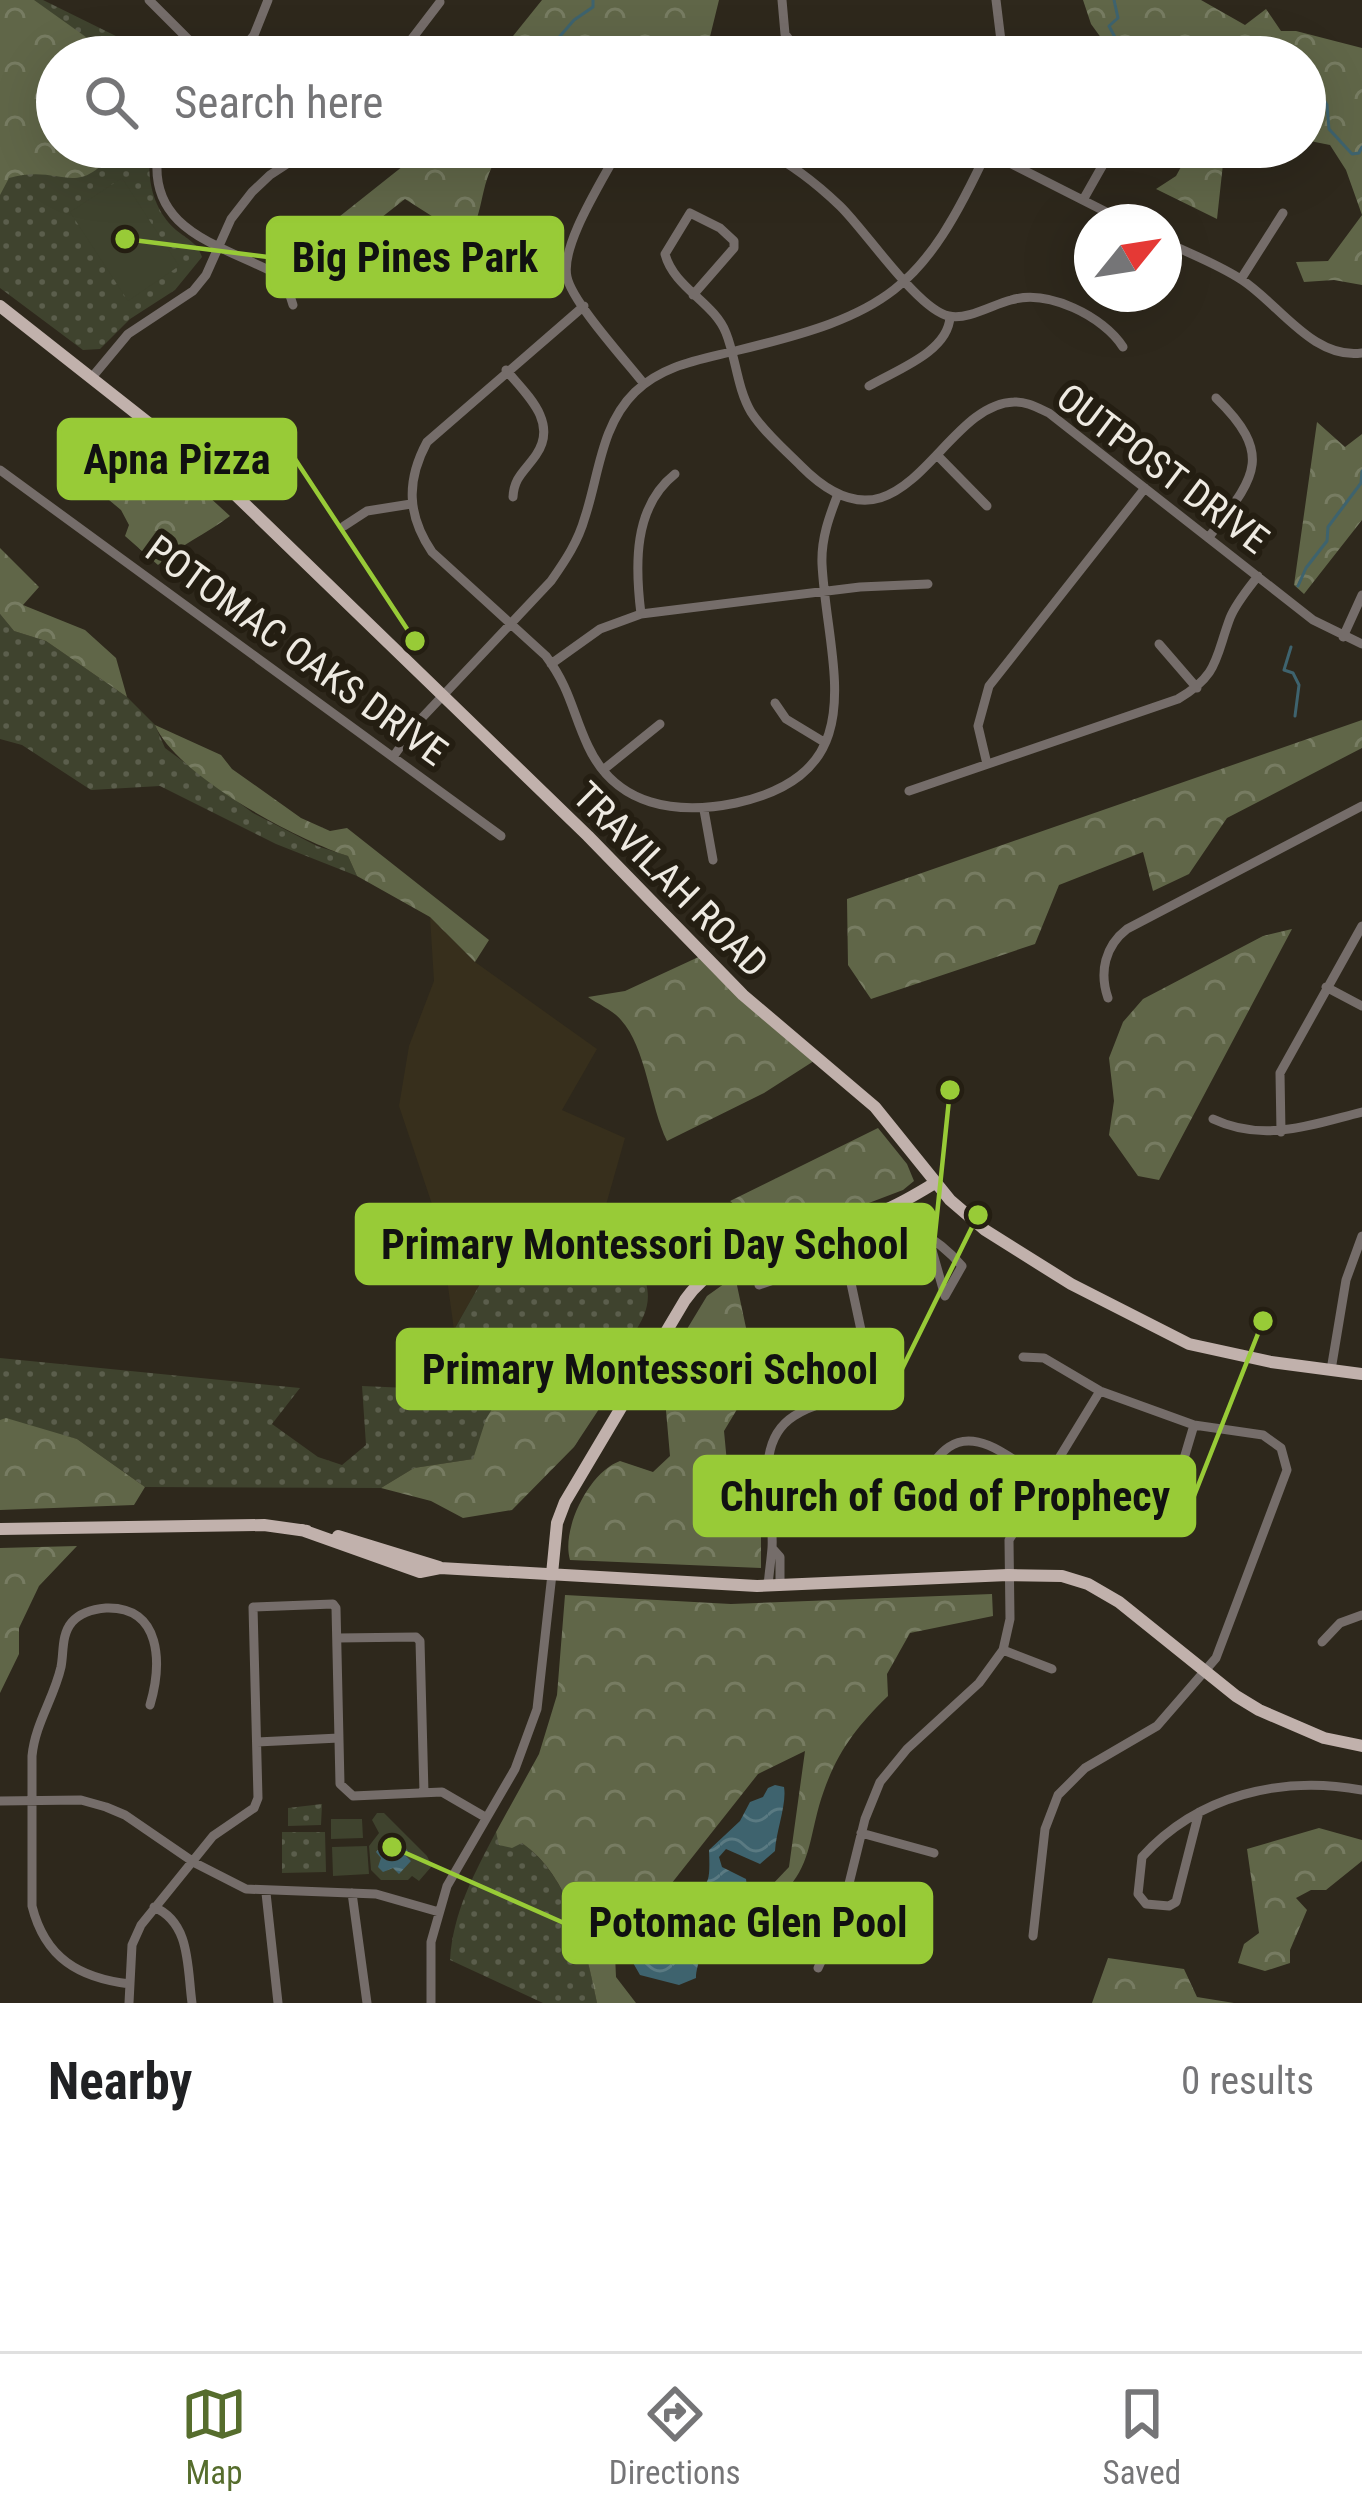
<!DOCTYPE html>
<html lang="en">
<head>
<meta charset="utf-8">
<style>
	:root { --surface:#fff; --page:#f6f6f6; --text:#202124; --muted:#757577; --line:#e0e0e0; --accent:#566d2d }
	body { margin:0; font-family:"Roboto Condensed",sans-serif; background:var(--page); color:var(--text) }
	.compass { position:absolute; left:1074px; top:204px; width:108px; height:108px; border-radius:50%; background:var(--surface); box-shadow:0 12px 48px #0002; rotate:60deg }
	.list { margin:0; padding:0; list-style:none }
	h2 { display:flex; justify-content:space-between; align-items:center; height:156px; margin:0; padding:0 48px; font-size:51px }
	h2 small { font-size:39px; font-weight:400; color:var(--muted) }
	.icon { flex:none; width:66px; height:66px; fill:none; stroke:currentColor; stroke-width:2; stroke-linecap:round; stroke-linejoin:round }
	.map { position:relative; flex:none; width:1362px; height:2003px; overflow:hidden }
	.search { position:absolute; background:var(--surface); box-shadow:0 12px 48px #0002; left:36px; right:36px; top:36px; height:132px; display:flex; align-items:center; gap:30px; box-sizing:border-box; padding:0 42px; border-radius:66px; color:var(--muted); font-size:45px }
	.sheet { height:348px; background:var(--surface) }
	nav { display:flex; justify-content:space-around; align-items:center; box-sizing:border-box; height:168px; border-top:3px solid var(--line); background:var(--surface); font-size:33px; color:var(--muted) }
	nav a { display:grid; justify-items:center; gap:6px }
	nav .on { color:var(--accent) }
	.map>svg:first-child { display:block }
	.built { fill:#372f1c }
	.green { fill:url(#green-dots) }
	.forest { fill:url(#forest-crowns) }
	.pitch { fill:#3f432e }
	.water { fill:url(#water-waves) }
	.lines { fill:none; stroke-linecap:round; stroke-linejoin:round }
	.stream { stroke:#3e636e; stroke-width:3 }
	.minor { stroke:#756d6a; stroke-width:9 }
	.major { stroke:#c1b1ac; stroke-width:12 }
	.labels { text-anchor:middle; stroke-width:12; stroke-linejoin:round; paint-order:stroke }
	.street-label { font-size:39px; fill:#eeeae2; stroke:#241e12 }
	.leader { fill:none; stroke:#98cb37; stroke-width:4.5 }
	.callout-dot { fill:#98cb37; stroke:#241e12; stroke-width:4.5 }
	.callout { fill:#98cb37; stroke:#98cb37; stroke-width:4.5 }
	.callout-label { font-size:42px; text-anchor:middle; font-weight:bold; fill:#111 }
</style>
</head>
<body>
<div class="map">
<svg width="1362" height="2003" viewBox="0 0 1362 2003">
	<defs>
		<pattern id="green-dots" width="8" height="8" patternUnits="userSpaceOnUse" patternTransform="scale(3)"><rect width="8" height="8" fill="#3f432e"/><path d="M2 2h.1M6 6h.1" fill="none" stroke="#5b5e4c" stroke-width="1.8" stroke-linecap="round"/></pattern>
		<pattern id="forest-crowns" width="20" height="18" patternUnits="userSpaceOnUse" patternTransform="scale(3)"><rect width="20" height="18" fill="#606648"/><path d="M2 6a3 3 0 1 1 6 0M12 15a3 3 0 1 1 6 0" fill="none" stroke="#777c62"/></pattern>
		<pattern id="water-waves" width="16" height="10" patternUnits="userSpaceOnUse" patternTransform="scale(3)"><rect width="16" height="10" fill="#3e636e"/><path d="M0 5q4-4 8 0t8 0" fill="none" stroke="#5a7a82"/></pattern>
	</defs>
	<rect width="100%" height="100%" fill="#2e281c"/>
	<path class="built" d="M430,917l45,45 122,87 -35,61 63,28 -23,81 -37,-1 -31,5 -32,22 -48,85 -14,-102 -41,-122 10,-60 25,-65z"/>
	<path class="green" d="M0,0h43l79,39 18,18h-83v90h94c-5,30 1,62 25,83 12,10 21,12 26,27l-27,33 -45,29 -30,30 -17,1 -83,-62z
		M0,614l14,17 32,10 81,56 28,28 10,23 88,65 64,33 31,10 9,20 -81,-32 -116,-58 -69,4 -69,-45 -22,-6z
		M565,1218l37,1c73,80 50,90 -7,167l-36,-5 -40,-15 -46,93 -59,9 -33,20 -236,-1 -68,-48 -77,-19v-62l300,30 -28,36 46,33 24,8 24,-20 -4,-59 46,2 39,-14 7,-44 48,-85 32,-22z
		M322,1804l-1,21 -33,1v-18z
		M282,1832h43l1,40 -44,1z
		M496,1832l4,13 22,-2c48,34 64,104 75,160h-54l-93,-43c3,-48 24,-86 46,-128z"/>
	<path class="forest" d="M0,0h34l80,57h-57v90h60c-41,56 -53,16 -108,31l-9,17z
		M542,0h177l-14,57 -37,-10 -21,10h-151z
		M1083,0h118l44,25 21,-16 15,22h15l66,17v237l-28,-5 -30,2 -8,-20 32,-1 34,-46 -16,-45 -16,-25 -25,-5v-83h-190l-24,-33z
		M427,147h83c-29,19 -24,53 -37,82l-35,-9 -33,-21 -65,51 -15,-22z
		M1192,147h44l-13,17 -6,55 -61,-30 20,-13z
		M1317,422l28,25 17,-13v86l-58,74 -10,-9z
		M152,445l78,71c-24,18 -50,29 -72,49l-33,-29 4,-11 -8,-15 -12,-10z
		M0,548l39,39 -16,18 62,25 31,28 11,39 -81,-56 -32,-10 -14,-17z
		M1362,720v28l-135,70 -38,56 -36,17 -10,-39 -84,33 -24,59 -164,55 -23,-34 -1,-66z
		M155,725l66,30 11,14 69,49 29,13 17,-3 142,112 -14,22 -45,-45 -73,-41 -9,-20c-53,-17 -172,-81 -193,-131z
		M1292,929l-133,251 -21,-4 -29,-41 5,-34 -5,-43 14,-36 20,-23 120,-63z
		M705,954l112,105 -53,34 -97,48c-17,-35 -21,-94 -46,-121 -7,-9 -23,-16 -33,-23l37,-6z
		M878,1128l29,36 7,17 -11,9 -71,27 -19,-4 -47,17 -36,-29z
		M735,1276l20,94 -4,16 -27,45 8,85 29,-2v54l-191,-8c-9,-31 19,-88 50,-99l33,11 17,-16 -6,-68 -6,-11 49,-81z
		M519,1365l40,16 36,5 6,20 -27,41 -62,63 -49,8 -32,-17 -50,-13 33,-20 59,-9 13,-40z
		M6,1418l71,21 68,48 -11,18 -134,5v-90z
		M77,1546l-38,40 -20,42v26l-19,39v-145z
		M992,1594l1,22 -83,17 -23,41 1,22c-35,34 -55,62 -69,110 -9,32 -10,62 -34,85l-15,-4 19,-20 16,-116 -47,23 -143,181 1,22 20,26h-39c-11,-55 -27,-127 -75,-160l-10,5 -13,-3 -3,-13 43,-78 18,-59 8,-100 166,9z
		M1319,1828l43,12v21l-36,29h-15l-15,8 11,12 -17,40v13l-25,8 -27,-8 6,-19 15,-11 -12,-84z
		M1108,1958l76,11 13,28 37,6h-142z"/>
	<path class="pitch" d="M122,178l57,88 -51,35 -58,-89z
		M377,1813h7l43,43 5,10 -13,15 -7,-5 -4,4h-27l-10,-10 -2,-24 10,-13 -7,-13z
		M331,1819h31l1,19 -32,1z
		M367,1846l2,28 -36,2 -1,-29z"/>
	<path class="water" d="M775,1785l9,2c3,17 -8,44 -9,64l-15,13 -34,-15 -7,8 3,10 24,12c5,30 -17,38 -32,55 -9,10 -18,31 -18,44l-17,7 -39,-10 -8,-14c6,-17 27,-54 43,-63 31,-17 36,-2 34,-48l31,-29 10,-19 13,-5 5,-9z
		M388,1839l6,6 4,-4 10,10 -3,4 6,6 -12,13 -6,-6 -10,4 -5,-5 3,-9 -5,-6z"/>
	<g class="lines">
		<path class="stream" d="M1114,0l4,18 -9,8 8,15 29,12 9,-12 17,16
			M542,57l32,-37 19,-13v-7
			M1260,57l5,-12 8,-5 10,3 16,14
			M1305,68l22,37 2,24 23,25 7,-1 3,-6
			M1298,586l8,-18 21,-27 1,-14 33,-44 1,-12
			M1291,647l-7,23 9,3 6,12 -4,31"/>
		<path class="minor" d="M149,0l57,57
			M782,0l3,34 17,23
			M996,0l7,57
			M236,57l18,-22 14,-35
			M398,57l42,-55
			M159,147c-16,83 60,97 118,127l9,9 7,22
			M620,147c-15,30 -60,97 -53,130 5,25 59,84 77,107
			M758,147c31,15 57,35 82,59 25,24 79,105 109,110 19,4 43,-11 62,-16 37,-11 92,16 112,47
			M978,147l148,75
			M1083,200l30,-53
			M1164,241c26,13 54,23 78,39 37,24 71,80 120,73
			M1241,279l42,-66
			M693,295l41,-47v-7l-14,-13 -30,-15 -25,41c9,34 49,48 61,79 10,25 11,55 25,79 13,20 33,37 50,54 103,104 138,-62 213,-64 12,-1 24,6 35,11l264,207 49,24
			M584,306l-157,136c-21,39 -20,73 5,110l114,104c25,34 26,56 42,90 28,61 89,69 148,57 141,-31 91,-139 86,-239 -1,-25 7,-47 16,-70
			M506,370c20,24 53,52 30,85 -11,16 -22,22 -23,42
			M93,376l35,-42 65,-43 13,-16 25,-56 21,-27 18,-17 43,-28
			M869,386c27,-16 79,-34 81,-69
			M937,455l50,51
			M0,470l501,366
			M344,526l23,-15 44,-7
			M1209,537c43,-57 68,-80 7,-139
			M641,614c-6,-48 -8,-107 34,-140
			M1343,637l19,-42
			M1159,644l38,44
			M551,664l49,-35 41,-15 219,-27 68,-3
			M775,703l11,16 38,23
			M393,757l25,-35 133,-141c14,-20 27,-39 34,-64 14,-42 16,-92 50,-125 28,-27 64,-32 100,-41 153,-37 187,-59 254,-204
			M987,764l-9,-38 11,-40 156,-198
			M603,770l57,-46
			M909,791l269,-92c41,-24 37,-41 52,-81 6,-15 18,-29 28,-42
			M704,810l9,50
			M1326,987l36,19
			M1108,998c-9,-26 -3,-52 19,-69l235,-123
			M1213,1119c51,24 97,6 149,-7
			M1281,1132l-1,-59 82,-147
			M759,1285l159,-55c18,11 30,20 44,36l-17,30 -17,-60
			M1023,1357l21,1 56,33 94,34 69,10 18,13 6,22 -71,188 -59,68 -72,42 -27,27 -13,34 -12,107
			M1331,1370l15,-90 16,-44
			M1177,1482l17,-57
			M918,1484c9,-12 19,-29 31,-37 31,-21 71,19 96,34
			M772,1548l8,9v29
			M768,1586c1,-13 3,-25 4,-38 3,-41 -22,-104 22,-132 24,-15 54,-19 80,-25l-29,-136
			M338,1638l78,-1 4,4 4,152
			M1322,1642l18,-19 22,-8
			M1003,1650l49,19
			M257,1742l82,-4
			M0,1801l81,-1 25,7 19,8 70,48 51,26 130,5 63,18
			M1199,1812l-23,90 -7,4 -23,-2 -8,-10 4,-37c56,-62 140,-82 220,-67
			M861,1833l73,20
			M266,1893l12,110
			M352,1893l15,110
			M154,1907c37,16 33,60 38,96
			M840,1920l31,8 33,26
			M818,1968l22,-48 25,-101 15,-37 27,-33 72,-66 24,-33 7,-31 -1,-79 91,-149
			M130,1984c-51,-6 -85,-26 -98,-78v-150c3,-32 22,-58 29,-89 3,-15 0,-32 11,-45 8,-9 22,-13 34,-14 56,-2 56,56 44,97
			M129,2003l3,-58 9,-20 72,-89 41,-28 4,-10 -5,-191 80,-3 3,4 4,176 13,12 89,-4 43,25
			M431,2003v-61l16,-56 68,-117 22,-60 15,-135"/>
		<path class="major" d="M0,306l217,171 371,359 155,159 132,112 75,93 35,30 86,54 118,60 82,18 91,12
			M0,1529l264,-4 43,6
			M302,1530l118,42 20,-4 317,18 251,-11 54,1 26,8 31,18 117,94 23,14 65,28 38,8
			M338,1536l101,31
			M552,1574l5,-51 8,-21 120,-202c41,-59 129,-62 192,-87 21,-7 39,-19 58,-30"/>
	</g>
	<g class="labels">
		<g class="street-label">
			<text transform="translate(1163 468) rotate(37)" y="14">OUTPOST DRIVE</text>
			<text transform="translate(297 650) rotate(36)" y="14">POTOMAC OAKS DRIVE</text>
			<text transform="translate(671 879) rotate(45)" y="14">TRAVILAH ROAD</text>
		</g>
	</g>
	<path class="leader" d="M125 239L268 257M415 641L295 459M950 1090L934 1244M978 1215L902 1369M1263 1321L1194 1496M392 1847L564 1923"/>
	<g class="callout-dot">
		<circle cx="125" cy="239" r="12"/>
		<circle cx="415" cy="641" r="12"/>
		<circle cx="950" cy="1090" r="12"/>
		<circle cx="978" cy="1215" r="12"/>
		<circle cx="1263" cy="1321" r="12"/>
		<circle cx="392" cy="1847" r="12"/>
	</g>
	<g class="callout">
		<rect x="268" y="218" width="294" height="78" rx="12"/>
		<rect x="59" y="420" width="236" height="78" rx="12"/>
		<rect x="357" y="1205" width="577" height="78" rx="12"/>
		<rect x="398" y="1330" width="504" height="78" rx="12"/>
		<rect x="695" y="1457" width="499" height="78" rx="12"/>
		<rect x="564" y="1884" width="367" height="78" rx="12"/>
	</g>
	<g class="callout-label">
		<text x="415" y="272">Big Pines Park</text>
		<text x="177" y="474">Apna Pizza</text>
		<text x="645" y="1259">Primary Montessori Day School</text>
		<text x="650" y="1384">Primary Montessori School</text>
		<text x="945" y="1511">Church of God of Prophecy</text>
		<text x="748" y="1937">Potomac Glen Pool</text>
	</g>
</svg>
<svg class="compass" viewBox="-18 -18 36 36"><path d="M0-13l5 13h-10z" fill="#e53935"/><path d="M0 13l5-13h-10z" fill="#757577"/></svg>
<div class="search"><svg class="icon" aria-label="search" viewBox="0 0 24 24"><circle cx="10" cy="10" r="6"/><path d="M15 15l6 6"/></svg>Search here</div>
</div>
<section class="sheet">
<h2>Nearby<small>0 results</small></h2>
<ul class="list">
</ul>
</section>
<nav>
<a class="on"><svg class="icon" aria-label="map" viewBox="0 0 24 24"><path d="M3 6l6-2 6 2 6-2v14l-6 2-6-2-6 2zM9 4v14M15 6v14"/></svg>Map</a>
<a><svg class="icon" aria-label="directions" viewBox="0 0 24 24"><path d="M12 3l9 9-9 9-9-9zM9 14v-3h6M13 9l2 2-2 2"/></svg>Directions</a>
<a><svg class="icon" aria-label="saved" viewBox="0 0 24 24"><path d="M7 4h10v16l-5-4-5 4z"/></svg>Saved</a>
</nav>
</body>
</html>
